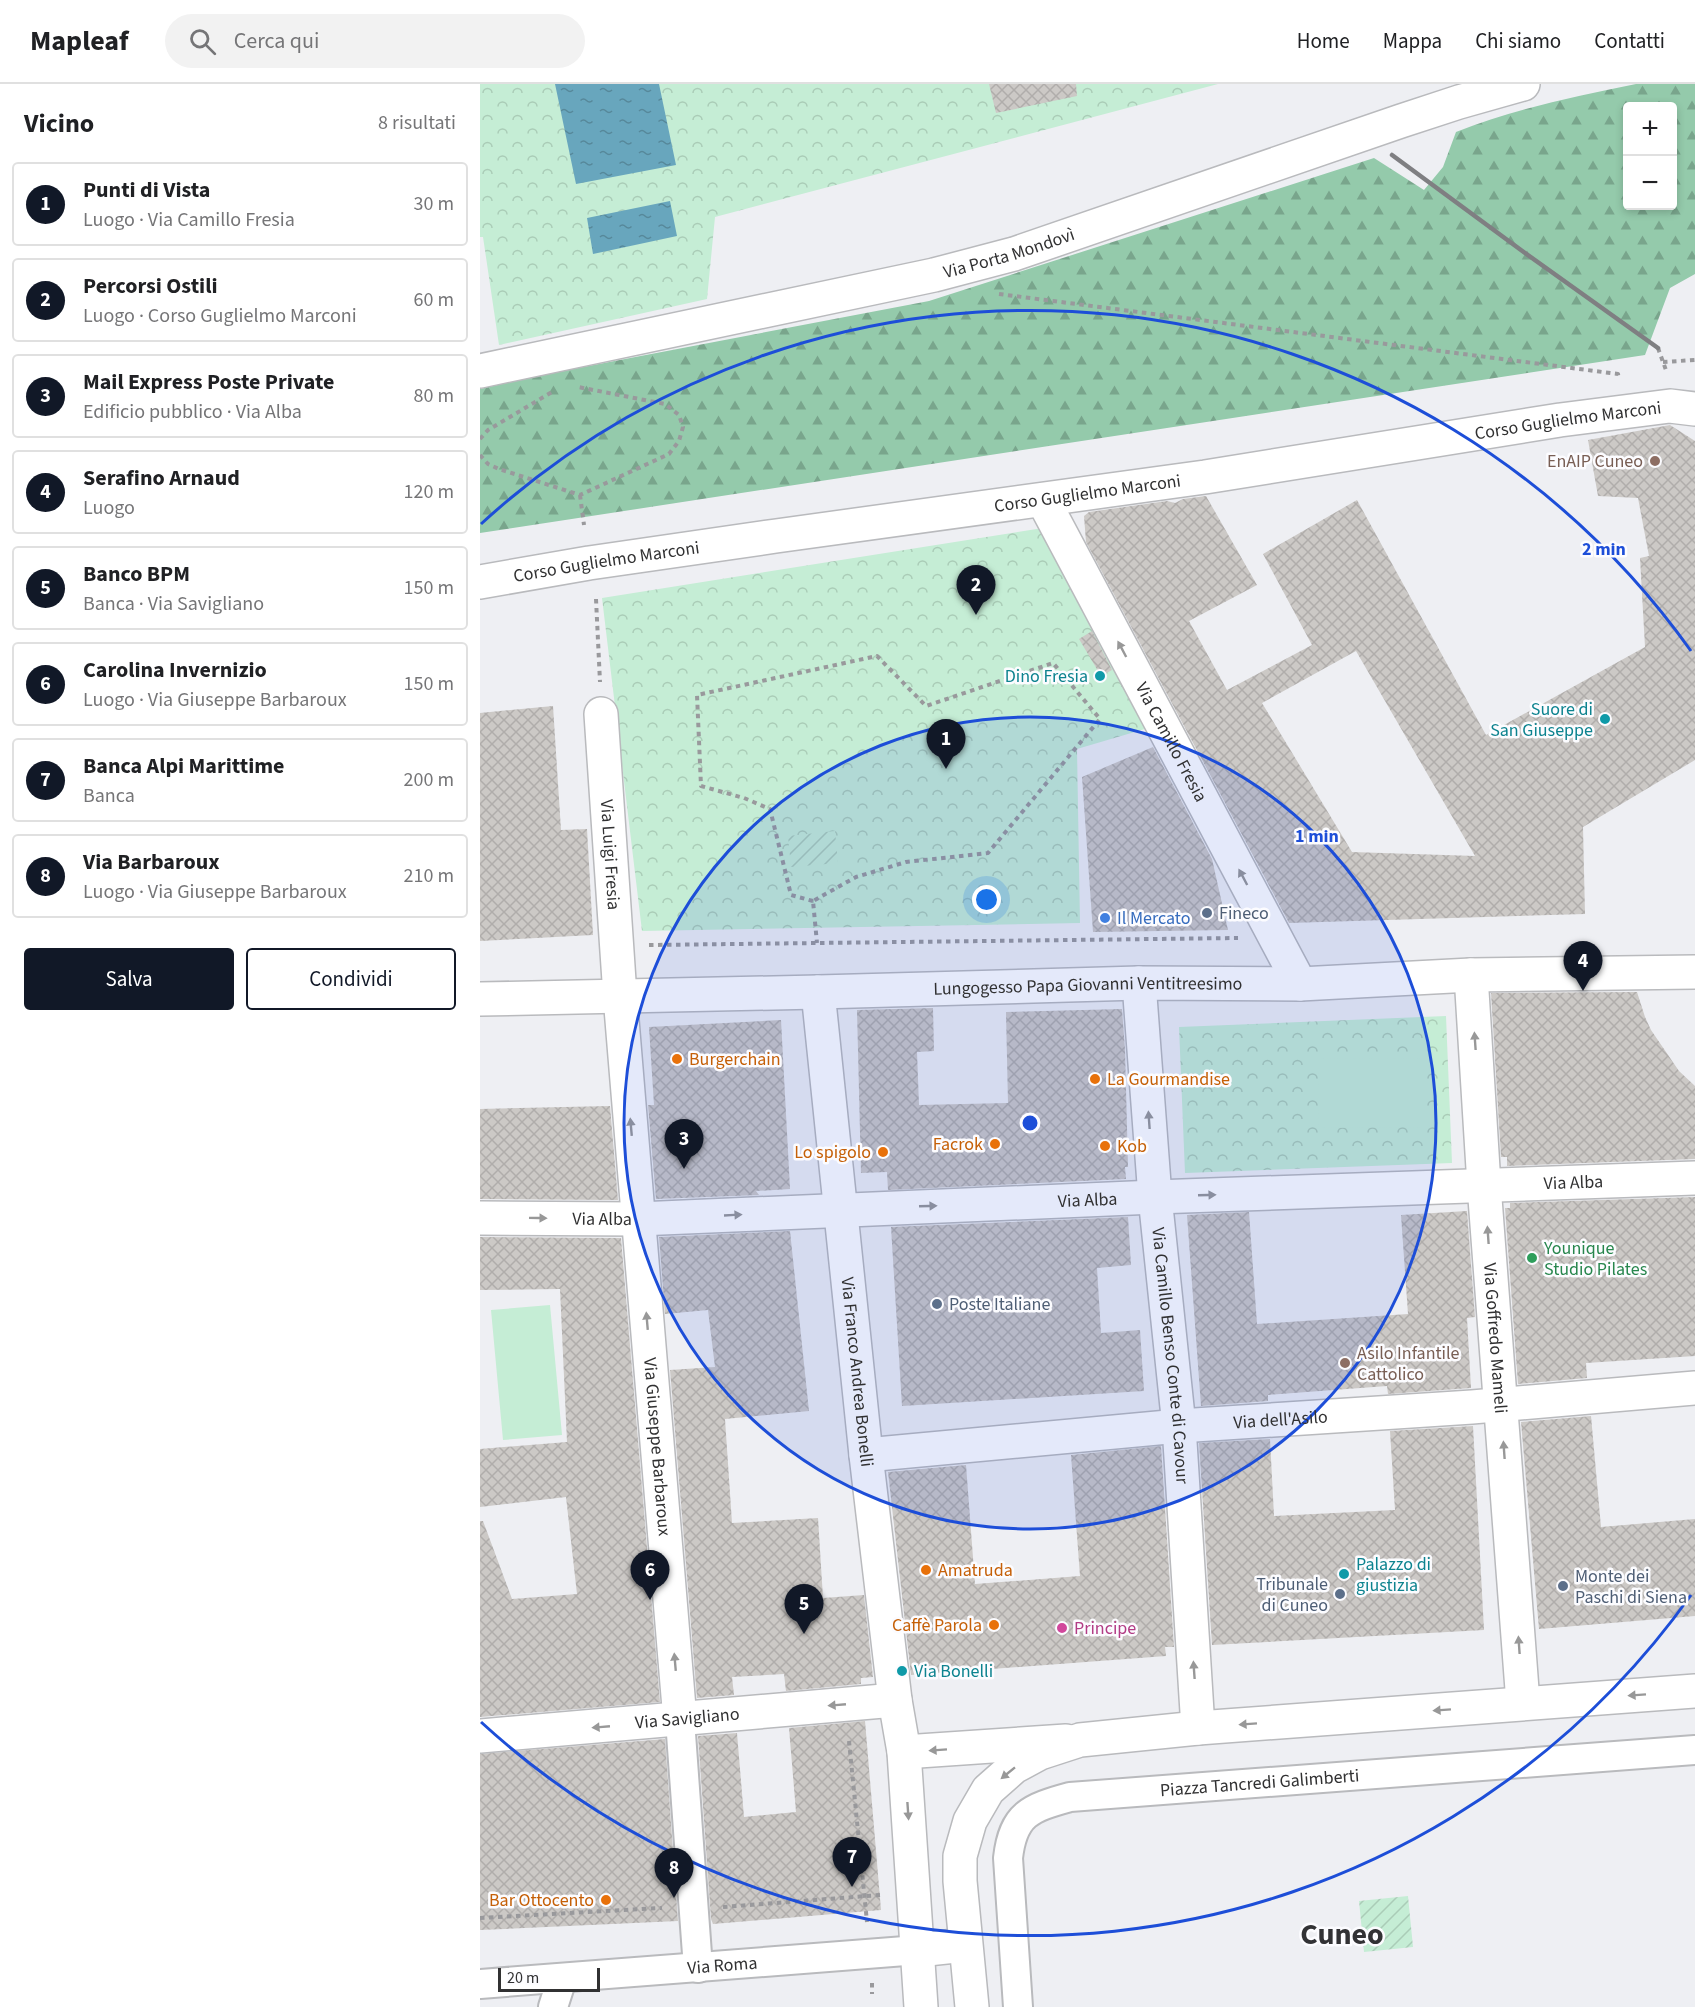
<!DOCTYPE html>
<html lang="it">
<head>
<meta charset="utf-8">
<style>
	:root { --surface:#fff; --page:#f2f2f2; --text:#202124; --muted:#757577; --line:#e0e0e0; --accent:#111827 }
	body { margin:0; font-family:"Source Sans 3",sans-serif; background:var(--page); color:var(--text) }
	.controls { position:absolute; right:18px; top:18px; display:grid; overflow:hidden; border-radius:6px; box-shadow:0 3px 9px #0003 }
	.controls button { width:54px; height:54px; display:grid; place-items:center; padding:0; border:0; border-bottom:2px solid var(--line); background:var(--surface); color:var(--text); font:30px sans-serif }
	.scale { position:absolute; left:18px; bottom:15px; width:102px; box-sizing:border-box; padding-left:6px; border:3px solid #313132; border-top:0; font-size:16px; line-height:21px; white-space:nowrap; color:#313132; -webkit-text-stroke:4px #fcfcff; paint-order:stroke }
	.you { position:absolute; left:507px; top:816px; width:21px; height:21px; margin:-15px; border:4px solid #fff; border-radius:50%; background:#1a73e8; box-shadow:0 0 0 9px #1a73e833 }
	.badge { display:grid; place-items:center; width:39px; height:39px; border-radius:50%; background:var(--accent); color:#fff; font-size:20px; font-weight:700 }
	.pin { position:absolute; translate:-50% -50px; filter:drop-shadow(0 2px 3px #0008) }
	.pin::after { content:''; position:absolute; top:32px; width:21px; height:18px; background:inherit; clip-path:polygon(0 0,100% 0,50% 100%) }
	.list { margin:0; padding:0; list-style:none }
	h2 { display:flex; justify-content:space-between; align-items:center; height:78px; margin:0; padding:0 24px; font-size:26px }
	h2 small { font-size:20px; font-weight:400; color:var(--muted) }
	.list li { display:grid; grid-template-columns:39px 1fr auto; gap:18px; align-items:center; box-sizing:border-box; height:84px; margin:0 12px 12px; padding:0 12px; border:2px solid var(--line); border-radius:6px }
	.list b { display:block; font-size:22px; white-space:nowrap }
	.list p { margin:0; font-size:20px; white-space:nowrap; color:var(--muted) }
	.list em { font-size:20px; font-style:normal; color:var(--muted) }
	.actions { display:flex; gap:12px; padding:18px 24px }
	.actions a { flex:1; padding:14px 0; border:2px solid var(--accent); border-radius:6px; text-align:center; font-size:21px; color:var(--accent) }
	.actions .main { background:var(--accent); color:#fff }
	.icon { flex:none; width:33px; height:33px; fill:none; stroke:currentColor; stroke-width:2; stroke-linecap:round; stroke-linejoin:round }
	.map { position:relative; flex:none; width:1215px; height:1923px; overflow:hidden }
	header { display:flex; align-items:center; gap:36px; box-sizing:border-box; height:84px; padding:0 30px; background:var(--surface); border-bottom:2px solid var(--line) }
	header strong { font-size:28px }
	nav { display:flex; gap:33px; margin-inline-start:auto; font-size:21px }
	.search { width:420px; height:54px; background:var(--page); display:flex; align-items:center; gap:15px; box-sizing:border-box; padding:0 21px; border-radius:33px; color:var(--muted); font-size:22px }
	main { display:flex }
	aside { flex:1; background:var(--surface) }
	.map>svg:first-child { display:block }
	.forest { fill:url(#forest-firs); fill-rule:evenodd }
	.park { fill:url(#park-crowns) }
	.garden { fill:url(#garden-furrows) }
	.pitch { fill:#c5edd5 }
	.water { fill:url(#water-ripples) }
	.building { fill:url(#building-cross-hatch); fill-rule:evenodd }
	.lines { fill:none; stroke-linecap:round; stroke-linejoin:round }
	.pedestrian-casing { stroke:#b9babd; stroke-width:32 }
	.minor-casing { stroke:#b9babd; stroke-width:36 }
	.tertiary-casing { stroke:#b9babd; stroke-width:36 }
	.path { stroke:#99999c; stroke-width:4; stroke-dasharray:4.5 4.5; stroke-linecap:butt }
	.pedestrian { stroke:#fff; stroke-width:28 }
	.minor { stroke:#fff; stroke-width:33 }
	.tertiary { stroke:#fff; stroke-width:33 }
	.rail { stroke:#7f7f82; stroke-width:4.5 }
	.oneway { fill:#989898 }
	.ring { fill:none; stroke:#1d4ed8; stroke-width:3 }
	.education-dot { fill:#8d6e63; stroke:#fcfcff; stroke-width:2 }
	.culture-dot { fill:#0f9aa8; stroke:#fcfcff; stroke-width:2 }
	.service-dot { fill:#5c6f8a; stroke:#fcfcff; stroke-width:2 }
	.shop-dot { fill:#3f7fe0; stroke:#fcfcff; stroke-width:2 }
	.food-dot { fill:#e8710a; stroke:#fcfcff; stroke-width:2 }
	.leisure-dot { fill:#2e9e5b; stroke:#fcfcff; stroke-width:2 }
	.hotel-dot { fill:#d1479c; stroke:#fcfcff; stroke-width:2 }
	.labels { text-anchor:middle; stroke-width:5; stroke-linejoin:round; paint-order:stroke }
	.street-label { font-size:18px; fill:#313132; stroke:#fcfcff }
	.education-label { font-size:18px; fill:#785e54; stroke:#fcfcff; text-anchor:end }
	.culture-label { font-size:18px; fill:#0d838f; stroke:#fcfcff; text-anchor:end }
	.service-label { font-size:18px; fill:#4e5e75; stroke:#fcfcff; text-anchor:start }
	.shop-label { font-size:18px; fill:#366cbe; stroke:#fcfcff; text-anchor:start }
	.food-label { font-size:18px; fill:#c56008; stroke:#fcfcff; text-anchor:start }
	.leisure-label { font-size:18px; fill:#27864d; stroke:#fcfcff; text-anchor:start }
	.hotel-label { font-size:18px; fill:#b23c85; stroke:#fcfcff; text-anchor:start }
	.town-label { font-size:30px; font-weight:bold; fill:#323235; stroke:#fcfcff }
	.centre { fill:#1d4ed8; stroke:#fcfcff; stroke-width:3 }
	.ring-label { font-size:18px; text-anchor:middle; font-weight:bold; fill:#1d4ed8; stroke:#fcfcff; stroke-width:5; stroke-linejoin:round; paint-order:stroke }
</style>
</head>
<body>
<header>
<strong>Mapleaf</strong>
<div class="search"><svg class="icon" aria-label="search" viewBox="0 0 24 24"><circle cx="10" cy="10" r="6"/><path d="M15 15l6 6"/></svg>Cerca qui</div>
<nav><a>Home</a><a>Mappa</a><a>Chi siamo</a><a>Contatti</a></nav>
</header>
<main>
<aside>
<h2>Vicino<small>8 risultati</small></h2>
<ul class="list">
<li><span class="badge">1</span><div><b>Punti di Vista</b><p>Luogo · Via Camillo Fresia</p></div><em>30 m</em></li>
<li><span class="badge">2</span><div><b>Percorsi Ostili</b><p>Luogo · Corso Guglielmo Marconi</p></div><em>60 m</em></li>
<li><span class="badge">3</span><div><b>Mail Express Poste Private</b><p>Edificio pubblico · Via Alba</p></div><em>80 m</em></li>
<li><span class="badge">4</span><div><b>Serafino Arnaud</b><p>Luogo</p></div><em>120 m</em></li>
<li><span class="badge">5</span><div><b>Banco BPM</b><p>Banca · Via Savigliano</p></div><em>150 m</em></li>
<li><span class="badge">6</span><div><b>Carolina Invernizio</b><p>Luogo · Via Giuseppe Barbaroux</p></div><em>150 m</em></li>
<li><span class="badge">7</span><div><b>Banca Alpi Marittime</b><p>Banca</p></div><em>200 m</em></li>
<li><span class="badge">8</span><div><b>Via Barbaroux</b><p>Luogo · Via Giuseppe Barbaroux</p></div><em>210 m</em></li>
</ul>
<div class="actions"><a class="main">Salva</a><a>Condividi</a></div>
</aside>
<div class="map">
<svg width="1215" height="1923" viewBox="0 0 1215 1923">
	<defs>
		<pattern id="forest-firs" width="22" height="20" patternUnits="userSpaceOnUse" patternTransform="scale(1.5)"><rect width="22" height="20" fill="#94caab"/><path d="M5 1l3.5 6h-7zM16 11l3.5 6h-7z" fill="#79a58c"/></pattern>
		<pattern id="park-crowns" width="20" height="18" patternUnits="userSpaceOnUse" patternTransform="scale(1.5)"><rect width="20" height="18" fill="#c5edd5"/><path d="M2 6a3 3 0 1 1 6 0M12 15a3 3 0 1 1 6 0" fill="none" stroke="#aaccb7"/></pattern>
		<pattern id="garden-furrows" width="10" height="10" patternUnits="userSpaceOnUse" patternTransform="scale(1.5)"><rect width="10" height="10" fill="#c5edd5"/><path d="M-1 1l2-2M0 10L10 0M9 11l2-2" fill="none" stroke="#aaccb7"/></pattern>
		<pattern id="water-ripples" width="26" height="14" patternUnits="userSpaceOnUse" patternTransform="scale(1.5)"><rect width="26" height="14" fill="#68a6bd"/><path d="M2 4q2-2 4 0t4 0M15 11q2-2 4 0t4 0" fill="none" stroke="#56889a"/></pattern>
		<pattern id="building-cross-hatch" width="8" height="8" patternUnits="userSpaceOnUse" patternTransform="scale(1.5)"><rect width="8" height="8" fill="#ccc9c6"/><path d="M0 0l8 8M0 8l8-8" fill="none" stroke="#b0adab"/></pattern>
	</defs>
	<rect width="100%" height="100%" fill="#eeeff3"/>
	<path class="forest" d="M1156,0h59v190l-25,14 -25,67 -1165,178v-144l61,-14 388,-74 445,-143 50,32 19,-23 13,-35c58,-23 120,-36 180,-48zM1148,22h44v100h-44z"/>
	<path class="park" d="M0,0h738l-503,133 -8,82 -208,46 -16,-108h-3z
		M563,444l112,198 -78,23 3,174 -438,8 -40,-333z
		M966,932l6,147 -267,10 -6,-146z"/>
	<path class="garden" d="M355,747l3,32 -47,4 -3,-31z
		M928,1812l5,51 -49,5 -5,-51z"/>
	<path class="pitch" d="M943,974v69l-104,1 -1,-69z
		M70,1221l12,130 -59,5 -12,-130z"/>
	<path class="water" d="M75,0h104l17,81 -100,19z
		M190,117l7,35 -84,18 -6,-36z"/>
	<path class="building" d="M509,0h87l1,12 -81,17z
		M1190,341l25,16v319l-112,67 2,87 -296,9 -203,-381 -2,-26 5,-4 78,-11 8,2 8,-4 23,-3 51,89 -68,36 38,69 85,-45 -49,-91 94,-54 129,235 159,-88 -5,-89 9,-2 -11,-58 -40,-2 -10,-56zM876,567l119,205 -123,-4 -90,-149z
		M612,547l20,39 -11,6 -22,-37z
		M73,622l8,124 26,-1 6,106 -113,6v-228z
		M673,663l59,112 16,71 -135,2 -11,-155z
		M1157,908l8,25 6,13 28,41 16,15v73l-188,7v-9h-6l-10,-164z
		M453,924l1,43 -17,1 2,53 89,-2 -2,-91 116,-3 3,40 3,118h-3l1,12 -238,11 -1,-18 -26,1 -4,-163z
		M301,936l9,169 -34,2 3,4 -103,4 -8,-94h6l-5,-78z
		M130,1022l8,94 -138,-1v-90z
		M1215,1113v159l-109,7 1,15 -69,6 -13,-176h5v-5z
		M987,1127l8,106 -8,1 4,70 -83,6 -1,-8 -119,9v6l-67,5 -14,-191 62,-3 8,112 151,-10 -7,-99z
		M648,1133l3,48 -34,3 4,65 39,-3 4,61 -242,15 -11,-179z
		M310,1147l19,180 -84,8 7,104 86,-5 5,80 41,-3 9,82 -12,1v6l-75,7 -2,-17 -52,3 2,18 -37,3 -27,-328 45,-3 -7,-57 -43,4 -6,-77z
		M0,1153l141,1 39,464 -180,15v-196h3l29,78 65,-5 -11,-97 -86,10v-58l87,-7 -7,-153 -80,1z
		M1111,1332l10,111 94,-8v97l-156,13 -18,-207z
		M993,1342l11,204 -272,15 -13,-202 71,-4 4,77 121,-6 -5,-79z
		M681,1362l13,201h-9l1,9 -255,19 -23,-203 78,-7 9,119 105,-8 -9,-121z
		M385,1637l16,189 -168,14 -2,-5 -13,-183 39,-3 7,84 52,-5 -7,-84z
		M185,1655l13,182 -198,9v-176z"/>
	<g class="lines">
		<defs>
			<g id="pedestrian">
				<path d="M200,1636l18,248"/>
				<path id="s1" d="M0,1900l438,-34"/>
				<path d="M73,1923l9,-28"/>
				<path id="s2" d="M538,1923l-10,-149c5,-44 22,-50 62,-61l625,-47"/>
			</g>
			<g id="minor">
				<path id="s3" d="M0,287l454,-96 80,-21 387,-133 58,-19 64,-18"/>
				<path id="s4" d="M563,416l257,484"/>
				<path id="s5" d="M121,630l19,282 60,724"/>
				<path id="s6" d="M991,891l13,210 39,518"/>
				<path id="s7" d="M659,899l16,214 24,229 19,302"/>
				<path id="s8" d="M338,908l48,463 29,245 9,52 17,255"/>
				<path id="s9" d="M0,1134l158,1 517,-22 540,-19"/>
				<path id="s10" d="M386,1371l313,-29 293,-19 223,-19"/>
				<path id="s11" d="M0,1652l415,-36"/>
				<path d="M424,1668l162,-11"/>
				<path d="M438,1866l47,-5"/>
			</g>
			<g id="tertiary">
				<path id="s12" d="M0,498l109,-19 187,-27 429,-59 355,-57 110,-14 25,3"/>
				<path id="s13" d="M0,915l338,-7 321,-9 161,1 171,-9 224,-3"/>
				<path d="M492,1923l-12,-126v-25l10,-35 18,-31 26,-23 26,-14 40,-13 118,-12 497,-37"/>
			</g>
		</defs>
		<use href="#pedestrian" class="pedestrian-casing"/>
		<use href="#minor" class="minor-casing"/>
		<use href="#tertiary" class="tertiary-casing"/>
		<path class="path" d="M519,210l619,80 1,5
			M1178,264l9,25
			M1183,278l32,-2
			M0,355l8,-9 64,-38
			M0,371l8,9 11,5 81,26 89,-41 10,-13 4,-14 -4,-12 -14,-11 -87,-17
			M100,411l4,30
			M116,515l4,83
			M333,817l-22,-6 -21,-86 -26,-11 -43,-12 -4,-91 180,-39 49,50 127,-43 47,56 -112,134 -82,9 -50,15 -43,24 4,42
			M169,861l589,-7
			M369,1657l18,181
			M243,1823l157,-12
			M0,1834l182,-10
			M392,1899v11"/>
		<use href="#pedestrian" class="pedestrian"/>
		<use href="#minor" class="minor"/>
		<use href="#tertiary" class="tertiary"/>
		<path class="rail" d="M912,71l133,98 133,95"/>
	</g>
	<defs><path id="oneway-solid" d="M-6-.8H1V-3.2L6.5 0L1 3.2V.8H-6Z" transform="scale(1.5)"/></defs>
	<g class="oneway">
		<use href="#oneway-solid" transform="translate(642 565) rotate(-118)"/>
		<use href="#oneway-solid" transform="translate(763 793) rotate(-118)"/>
		<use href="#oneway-solid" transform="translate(995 957) rotate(-94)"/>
		<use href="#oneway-solid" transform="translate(669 1036) rotate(-94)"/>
		<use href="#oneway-solid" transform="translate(151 1043) rotate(-95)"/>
		<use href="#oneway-solid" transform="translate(727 1111) rotate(-2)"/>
		<use href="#oneway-solid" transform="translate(448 1122) rotate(-2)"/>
		<use href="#oneway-solid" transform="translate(253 1131) rotate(-3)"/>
		<use href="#oneway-solid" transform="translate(58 1134) rotate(1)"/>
		<use href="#oneway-solid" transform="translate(1008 1151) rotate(-94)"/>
		<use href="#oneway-solid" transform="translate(167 1237) rotate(-95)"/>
		<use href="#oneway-solid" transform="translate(1024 1366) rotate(-94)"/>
		<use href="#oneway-solid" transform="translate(1039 1561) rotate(-94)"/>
		<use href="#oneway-solid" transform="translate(195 1578) rotate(-95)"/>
		<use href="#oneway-solid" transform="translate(714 1586) rotate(-94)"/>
		<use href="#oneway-solid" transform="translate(1157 1611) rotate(176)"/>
		<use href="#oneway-solid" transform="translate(357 1621) rotate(175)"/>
		<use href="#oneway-solid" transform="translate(962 1626) rotate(176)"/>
		<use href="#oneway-solid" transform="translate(768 1640) rotate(176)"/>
		<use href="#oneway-solid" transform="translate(121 1643) rotate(175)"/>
		<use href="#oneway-solid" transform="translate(458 1666) rotate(176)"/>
		<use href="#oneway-solid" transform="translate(528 1689) rotate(141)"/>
		<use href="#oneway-solid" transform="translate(428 1727) rotate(86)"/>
	</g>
	<circle cx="550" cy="1039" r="406" fill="#1d4ed8" fill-opacity=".12"/>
	<g class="ring">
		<circle cx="550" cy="1039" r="406"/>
		<path d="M1211 1511A812 812 0 0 1 1 1638M1 440A812 812 0 0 1 1211 567"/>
	</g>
	<g class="education-dot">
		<circle cx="1175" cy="377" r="6"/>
		<circle cx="865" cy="1279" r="6"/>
	</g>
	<g class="culture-dot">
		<circle cx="620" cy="592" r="6"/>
		<circle cx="1125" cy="635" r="6"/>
		<circle cx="864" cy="1490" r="6"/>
		<circle cx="422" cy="1587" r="6"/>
	</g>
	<g class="service-dot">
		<circle cx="727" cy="829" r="6"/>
		<circle cx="457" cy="1220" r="6"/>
		<circle cx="1083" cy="1502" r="6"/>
		<circle cx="860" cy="1510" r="6"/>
	</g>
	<circle class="shop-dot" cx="625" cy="834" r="6"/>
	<g class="food-dot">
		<circle cx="197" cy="975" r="6"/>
		<circle cx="615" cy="995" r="6"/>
		<circle cx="515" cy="1060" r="6"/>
		<circle cx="625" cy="1062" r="6"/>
		<circle cx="403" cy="1068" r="6"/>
		<circle cx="446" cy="1486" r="6"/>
		<circle cx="514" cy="1541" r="6"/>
		<circle cx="126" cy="1816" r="6"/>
	</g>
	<circle class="leisure-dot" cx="1052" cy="1174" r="6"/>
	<circle class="hotel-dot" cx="582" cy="1544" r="6"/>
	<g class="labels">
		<g class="street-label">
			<text dy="6" stroke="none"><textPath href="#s3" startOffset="542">Via Porta Mondovì</textPath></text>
			<text dy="6" stroke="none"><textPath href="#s12" startOffset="1100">Corso Guglielmo Marconi</textPath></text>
			<text dy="6" stroke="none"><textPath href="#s12" startOffset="614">Corso Guglielmo Marconi</textPath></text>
			<text dy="6" stroke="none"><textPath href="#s12" startOffset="128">Corso Guglielmo Marconi</textPath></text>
			<text dy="6" stroke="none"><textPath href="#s4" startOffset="274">Via Camillo Fresia</textPath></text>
			<text dy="6" stroke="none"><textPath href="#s5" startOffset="141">Via Luigi Fresia</textPath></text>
			<text dy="6" stroke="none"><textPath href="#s13" startOffset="608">Lungogesso Papa Giovanni Ventitreesimo</textPath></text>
			<text dy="6" stroke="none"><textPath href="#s9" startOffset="1094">Via Alba</textPath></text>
			<text dy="6" stroke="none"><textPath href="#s9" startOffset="608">Via Alba</textPath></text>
			<text dy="6" stroke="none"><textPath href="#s9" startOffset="122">Via Alba</textPath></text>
			<text dy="6" stroke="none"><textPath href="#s6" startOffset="364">Via Goffredo Mameli</textPath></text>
			<text dy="6" stroke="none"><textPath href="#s7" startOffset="374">Via Camillo Benso Conte di Cavour</textPath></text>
			<text dy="6" stroke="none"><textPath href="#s8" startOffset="382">Via Franco Andrea Bonelli</textPath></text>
			<text dy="6" stroke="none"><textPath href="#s10" startOffset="416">Via dell'Asilo</textPath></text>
			<text dy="6" stroke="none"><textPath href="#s5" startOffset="735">Via Giuseppe Barbaroux</textPath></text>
			<text dy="6" stroke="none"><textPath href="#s11" startOffset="208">Via Savigliano</textPath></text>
			<text dy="6" stroke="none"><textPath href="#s2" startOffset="435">Piazza Tancredi Galimberti</textPath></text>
			<text dy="6" stroke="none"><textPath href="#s1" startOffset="243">Via Roma</textPath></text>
		</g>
		<g class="education-label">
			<text x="1163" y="383">EnAIP Cuneo</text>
			<text x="877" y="1275" text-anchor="start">Asilo Infantile<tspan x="877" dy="21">Cattolico</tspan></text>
		</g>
		<g class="culture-label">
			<text x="608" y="598">Dino Fresia</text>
			<text x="1113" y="631">Suore di<tspan x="1113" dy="21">San Giuseppe</tspan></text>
			<text x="876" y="1486" text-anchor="start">Palazzo di<tspan x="876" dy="21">giustizia</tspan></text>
			<text x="434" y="1593" text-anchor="start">Via Bonelli</text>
		</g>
		<g class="service-label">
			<text x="739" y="835">Fineco</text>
			<text x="469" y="1226">Poste Italiane</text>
			<text x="1095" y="1498">Monte dei<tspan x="1095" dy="21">Paschi di Siena</tspan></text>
			<text x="848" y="1506" text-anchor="end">Tribunale<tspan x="848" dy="21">di Cuneo</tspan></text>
		</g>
		<g class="shop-label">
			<text x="637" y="840">Il Mercato</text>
		</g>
		<g class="food-label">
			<text x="209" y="981">Burgerchain</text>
			<text x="627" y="1001">La Gourmandise</text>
			<text x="503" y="1066" text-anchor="end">Facrok</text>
			<text x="637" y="1068">Kob</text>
			<text x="391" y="1074" text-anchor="end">Lo spigolo</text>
			<text x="458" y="1492">Amatruda</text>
			<text x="502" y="1547" text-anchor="end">Caffè Parola</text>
			<text x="114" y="1822" text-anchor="end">Bar Ottocento</text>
		</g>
		<g class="leisure-label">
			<text x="1064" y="1170">Younique<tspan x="1064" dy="21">Studio Pilates</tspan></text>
		</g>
		<g class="hotel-label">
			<text x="594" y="1550">Principe</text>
		</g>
		<g class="town-label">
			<text x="862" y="1860">Cuneo</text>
		</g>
	</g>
	<circle cx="550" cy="1039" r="9" class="centre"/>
	<g class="ring-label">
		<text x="1124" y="471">2 min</text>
		<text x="837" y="758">1 min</text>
	</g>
</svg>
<div class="controls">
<button>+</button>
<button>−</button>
</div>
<div class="scale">20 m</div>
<div class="you"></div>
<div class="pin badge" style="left:466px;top:685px">1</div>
<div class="pin badge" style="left:496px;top:531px">2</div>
<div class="pin badge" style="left:204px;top:1085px">3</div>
<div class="pin badge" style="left:1103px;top:907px">4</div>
<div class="pin badge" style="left:324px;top:1550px">5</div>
<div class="pin badge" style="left:170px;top:1516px">6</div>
<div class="pin badge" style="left:372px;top:1803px">7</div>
<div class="pin badge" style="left:194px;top:1814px">8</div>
</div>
</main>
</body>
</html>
